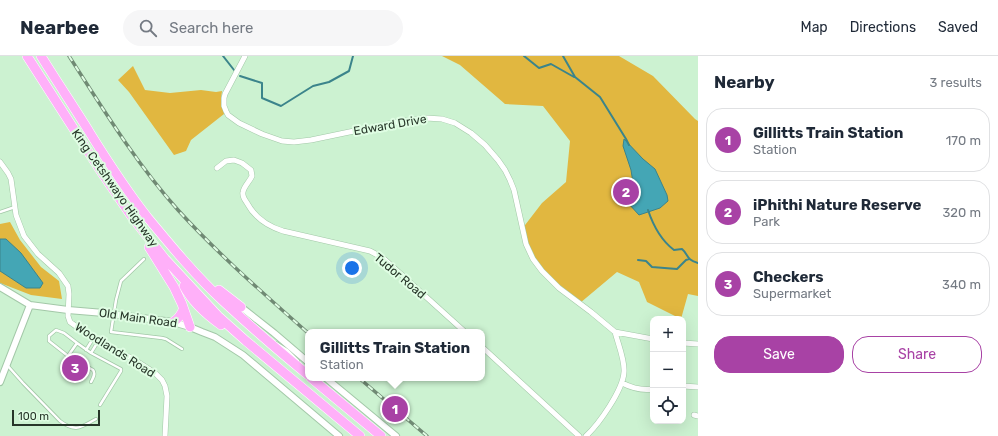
<!DOCTYPE html>
<html lang="en">
<head>
<meta charset="utf-8">
<style>
	:root { --surface:#fff; --page:#f6f6f7; --text:#1f2937; --muted:#747a83; --line:#e0e1e3; --accent:#a842a5 }
	body { margin:0; font-family:Rubik,sans-serif; background:var(--page); color:var(--text) }
	.controls { position:absolute; right:12px; bottom:12px; display:grid; overflow:hidden; border-radius:8px; box-shadow:0 4px 16px #0002 }
	.controls button { width:36px; height:36px; display:grid; place-items:center; padding:0; border:0; border-bottom:1px solid var(--line); background:var(--surface); color:var(--text); font:20px sans-serif }
	.scale { position:absolute; left:12px; bottom:10px; width:88px; box-sizing:border-box; padding-left:4px; border:2px solid #273629; border-top:0; font-size:11px; line-height:14px; white-space:nowrap; color:#273629; -webkit-text-stroke:3px #dffde3; paint-order:stroke }
	.you { position:absolute; left:352px; top:212px; width:14px; height:14px; margin:-10px; border:3px solid #fff; border-radius:50%; background:#1a73e8; box-shadow:0 0 0 6px #1a73e833 }
	.badge { display:grid; place-items:center; width:26px; height:26px; border-radius:50%; background:var(--accent); color:#fff; font-size:13px; font-weight:700 }
	.pin { position:absolute; translate:-50% -50%; border:2px solid #fff; box-shadow:0 1px 4px #0006 }
	.popup { position:absolute; left:305px; top:273px; width:180px; height:52px; box-sizing:border-box; display:grid; place-content:center; border-radius:8px; background:var(--surface); filter:drop-shadow(0 1px 3px #0005); font-size:13px; white-space:nowrap; color:var(--muted) }
	.popup b { font-size:15px; color:var(--text) }
	.popup::after { content:''; position:absolute; left:50%; top:100%; margin-left:-8px; border:8px solid transparent; border-top-color:var(--surface) }
	.list { margin:0; padding:0; list-style:none }
	h2 { display:flex; justify-content:space-between; align-items:center; height:52px; margin:0; padding:0 16px; font-size:17px }
	h2 small { font-size:13px; font-weight:400; color:var(--muted) }
	.list li { display:grid; grid-template-columns:26px 1fr auto; gap:12px; align-items:center; box-sizing:border-box; height:64px; margin:0 8px 8px; padding:0 8px; border:1px solid var(--line); border-radius:16px }
	.list b { display:block; font-size:15px; white-space:nowrap }
	.list p { margin:0; font-size:13px; white-space:nowrap; color:var(--muted) }
	.list em { font-size:13px; font-style:normal; color:var(--muted) }
	.actions { display:flex; gap:8px; padding:12px 16px }
	.actions a { flex:1; padding:9px 0; border:1px solid var(--accent); border-radius:16px; text-align:center; font-size:14px; color:var(--accent) }
	.actions .main { background:var(--accent); color:#fff }
	.icon { flex:none; width:22px; height:22px; fill:none; stroke:currentColor; stroke-width:2; stroke-linecap:round; stroke-linejoin:round }
	.map { position:relative; flex:none; width:698px; height:380px; overflow:hidden }
	header { display:flex; align-items:center; gap:24px; box-sizing:border-box; height:56px; padding:0 20px; background:var(--surface); border-bottom:1px solid var(--line) }
	header strong { font-size:19px }
	nav { display:flex; gap:22px; margin-inline-start:auto; font-size:14px }
	.search { width:280px; height:36px; background:var(--page); display:flex; align-items:center; gap:10px; box-sizing:border-box; padding:0 14px; border-radius:22px; color:var(--muted); font-size:15px }
	main { display:flex }
	aside { flex:1; background:var(--surface) }
	.map>svg:first-child { display:block }
	.green { fill:#e1b740 }
	.water { fill:#44a6b5; stroke:#3b848b }
	.lines { fill:none; stroke-linecap:round; stroke-linejoin:round }
	.stream { stroke:#3b848b; stroke-width:2 }
	.service-casing { stroke:#a3c8a8; stroke-width:4 }
	.minor-casing { stroke:#a3c8a8; stroke-width:6 }
	.tertiary-casing { stroke:#a3c8a8; stroke-width:8 }
	.motorway-casing { stroke:#fff; stroke-width:10 }
	.service { stroke:#fff; stroke-width:2.5 }
	.minor { stroke:#fff; stroke-width:5 }
	.tertiary { stroke:#fff; stroke-width:6 }
	.motorway { stroke:#ffb0f9; stroke-width:9 }
	.rail-casing { stroke:#708a74; stroke-width:3.5 }
	.rail { stroke:#dffde3; stroke-width:2; stroke-dasharray:6; stroke-linecap:butt }
	.labels { text-anchor:middle; stroke-width:4; stroke-linejoin:round; paint-order:stroke }
	.street-label { font-size:12px; fill:#273629; stroke:#dffde3 }
</style>
</head>
<body>
<header>
<strong>Nearbee</strong>
<div class="search"><svg class="icon" aria-label="search" viewBox="0 0 24 24"><circle cx="10" cy="10" r="6"/><path d="M15 15l6 6"/></svg>Search here</div>
<nav><a>Map</a><a>Directions</a><a>Saved</a></nav>
</header>
<main>
<div class="map">
<svg width="698" height="380" viewBox="0 0 698 380">
	<rect width="100%" height="100%" fill="#ccf2d1"/>
	<path class="green" d="M442,0h177l34,20 42,43 3,2v175l-10,-2 -7,25 -34,-17 -8,-20 -22,-10 -37,31 -38,-32 -9,-17 -11,-25 20,-26 24,-21 4,-41 -27,-35 -38,-2 -45,-39z
		M133,10l12,24 25,3 31,-3 15,2 6,-1 -1,8 3,15 -33,26 -5,11 -12,4 -45,-63 -11,-12z
		M10,166l10,18 21,27 18,14 3,18 -31,-4 -31,-12v-59z"/>
	<path class="water" d="M624,83l19,20 12,10 12,26 1,6 -8,7 -21,7 -11,-12v-10l6,-4 -3,-19 -8,-24z
		M0,183h6l15,14 22,30 -3,5h-14l-26,-17z"/>
	<g class="lines">
		<path class="stream" d="M223,0l11,14
			M524,0l15,12 12,-4 23,13
			M563,0l12,21 25,20 26,42 3,6
			M240,20l22,7v15l19,8 32,-20 16,-4 20,-11 4,-15
			M648,154c5,15 14,31 26,40l8,-1c7,6 4,11 16,14
			M638,204l8,1 6,6 25,2 9,-9 3,-1"/>
		<defs>
			<path id="service" d="M0,156l15,-5
				M144,203l-23,22 -5,19 -5,32 51,6 4,1 16,10
				M56,274l8,3 13,10 -9,13 -19,-15v-5z
				M77,287l14,10 30,16v2l-21,34
				M276,287l11,7 11,11
				M86,294l8,-13
				M91,297l8,-13
				M68,300l25,14c3,4 0,8 -2,12
				M7,309l16,18 37,38c16,12 21,6 36,-2"/>
			<path id="minor" d="M245,0l-20,38 -1,4v8l2,5 2,4 11,8 23,11 20,7 12,1 17,-2 91,-19 24,-3 16,1 13,4 16,10 14,12 13,15 7,10 5,10 4,10 12,54 7,15 9,12 17,17 32,24 24,20 38,7
				M0,106l8,11 3,6 5,36 8,21 14,18 21,19 9,13 1,8 -1,22 2,6 14,10 54,30 17,11 7,7 3,6 2,10 -2,40
				M217,112l9,-7 8,-1 8,3 9,7 1,6c-2,5 -8,10 -9,16 -1,4 1,7 4,11 8,15 20,23 36,28l87,20 13,7 82,74
				M683,287l15,1
				M482,291l97,89
				M622,327c10,5 19,8 31,6
				M683,330l15,1
				M694,359l4,1
				M586,380c13,-12 37,-46 38,-64 1,-12 -6,-28 -9,-40"/>
			<path id="tertiary" d="M0,231l30,18 38,5 36,3 69,9 17,5 12,5 13,5 28,18 96,81
				M241,251l33,26 34,29
				M326,322l70,58
				M0,326l30,-77"/>
			<path id="motorway" d="M27,0l75,117 30,44 33,42 53,57 28,25 114,95
				M41,0c16,26 33,51 49,77 18,29 37,58 58,85 24,29 48,58 75,83 28,26 56,50 85,74
				M149,191l25,40 8,17 8,23
				M184,230c8,16 23,29 37,39
				M219,234l22,17
				M173,266c5,-3 8,-7 10,-12
				M311,322l70,58"/>
		</defs>
		<use href="#service" class="service-casing"/>
		<use href="#minor" class="minor-casing"/>
		<use href="#tertiary" class="tertiary-casing"/>
		<use href="#motorway" class="motorway-casing"/>
		<use href="#service" class="service"/>
		<use href="#minor" class="minor"/>
		<use href="#tertiary" class="tertiary"/>
		<use href="#motorway" class="motorway"/>
		<defs>
			<path id="rail" d="M69,0c34,53 67,107 109,154 40,44 85,83 130,123
				M359,322l68,58"/>
		</defs>
		<use href="#rail" class="rail-casing"/>
		<use href="#rail" class="rail"/>
	</g>
	<g class="labels">
		<g class="street-label">
			<text transform="translate(390 69) rotate(-10)" y="4">Edward Drive</text>
			<text transform="translate(115 132) rotate(55)" y="4">King Cetshwayo Highway</text>
			<text transform="translate(400 220) rotate(40)" y="4">Tudor Road</text>
			<text transform="translate(138 262) rotate(8)" y="4">Old Main Road</text>
			<text transform="translate(115 294) rotate(32)" y="4">Woodlands Road</text>
		</g>
	</g>
</svg>
<div class="controls">
<button>+</button>
<button>−</button>
<button><svg class="icon" aria-label="locate" viewBox="0 0 24 24"><circle cx="12" cy="12" r="6"/><path d="M12 2v4M12 18v4M2 12h4M18 12h4"/></svg></button>
</div>
<div class="scale">100 m</div>
<div class="you"></div>
<div class="pin badge" style="left:395px;top:353px">1</div>
<div class="popup"><b>Gillitts Train Station</b>Station</div>
<div class="pin badge" style="left:626px;top:136px">2</div>
<div class="pin badge" style="left:75px;top:312px">3</div>
</div>
<aside>
<h2>Nearby<small>3 results</small></h2>
<ul class="list">
<li><span class="badge">1</span><div><b>Gillitts Train Station</b><p>Station</p></div><em>170 m</em></li>
<li><span class="badge">2</span><div><b>iPhithi Nature Reserve</b><p>Park</p></div><em>320 m</em></li>
<li><span class="badge">3</span><div><b>Checkers</b><p>Supermarket</p></div><em>340 m</em></li>
</ul>
<div class="actions"><a class="main">Save</a><a>Share</a></div>
</aside>
</main>
</body>
</html>
